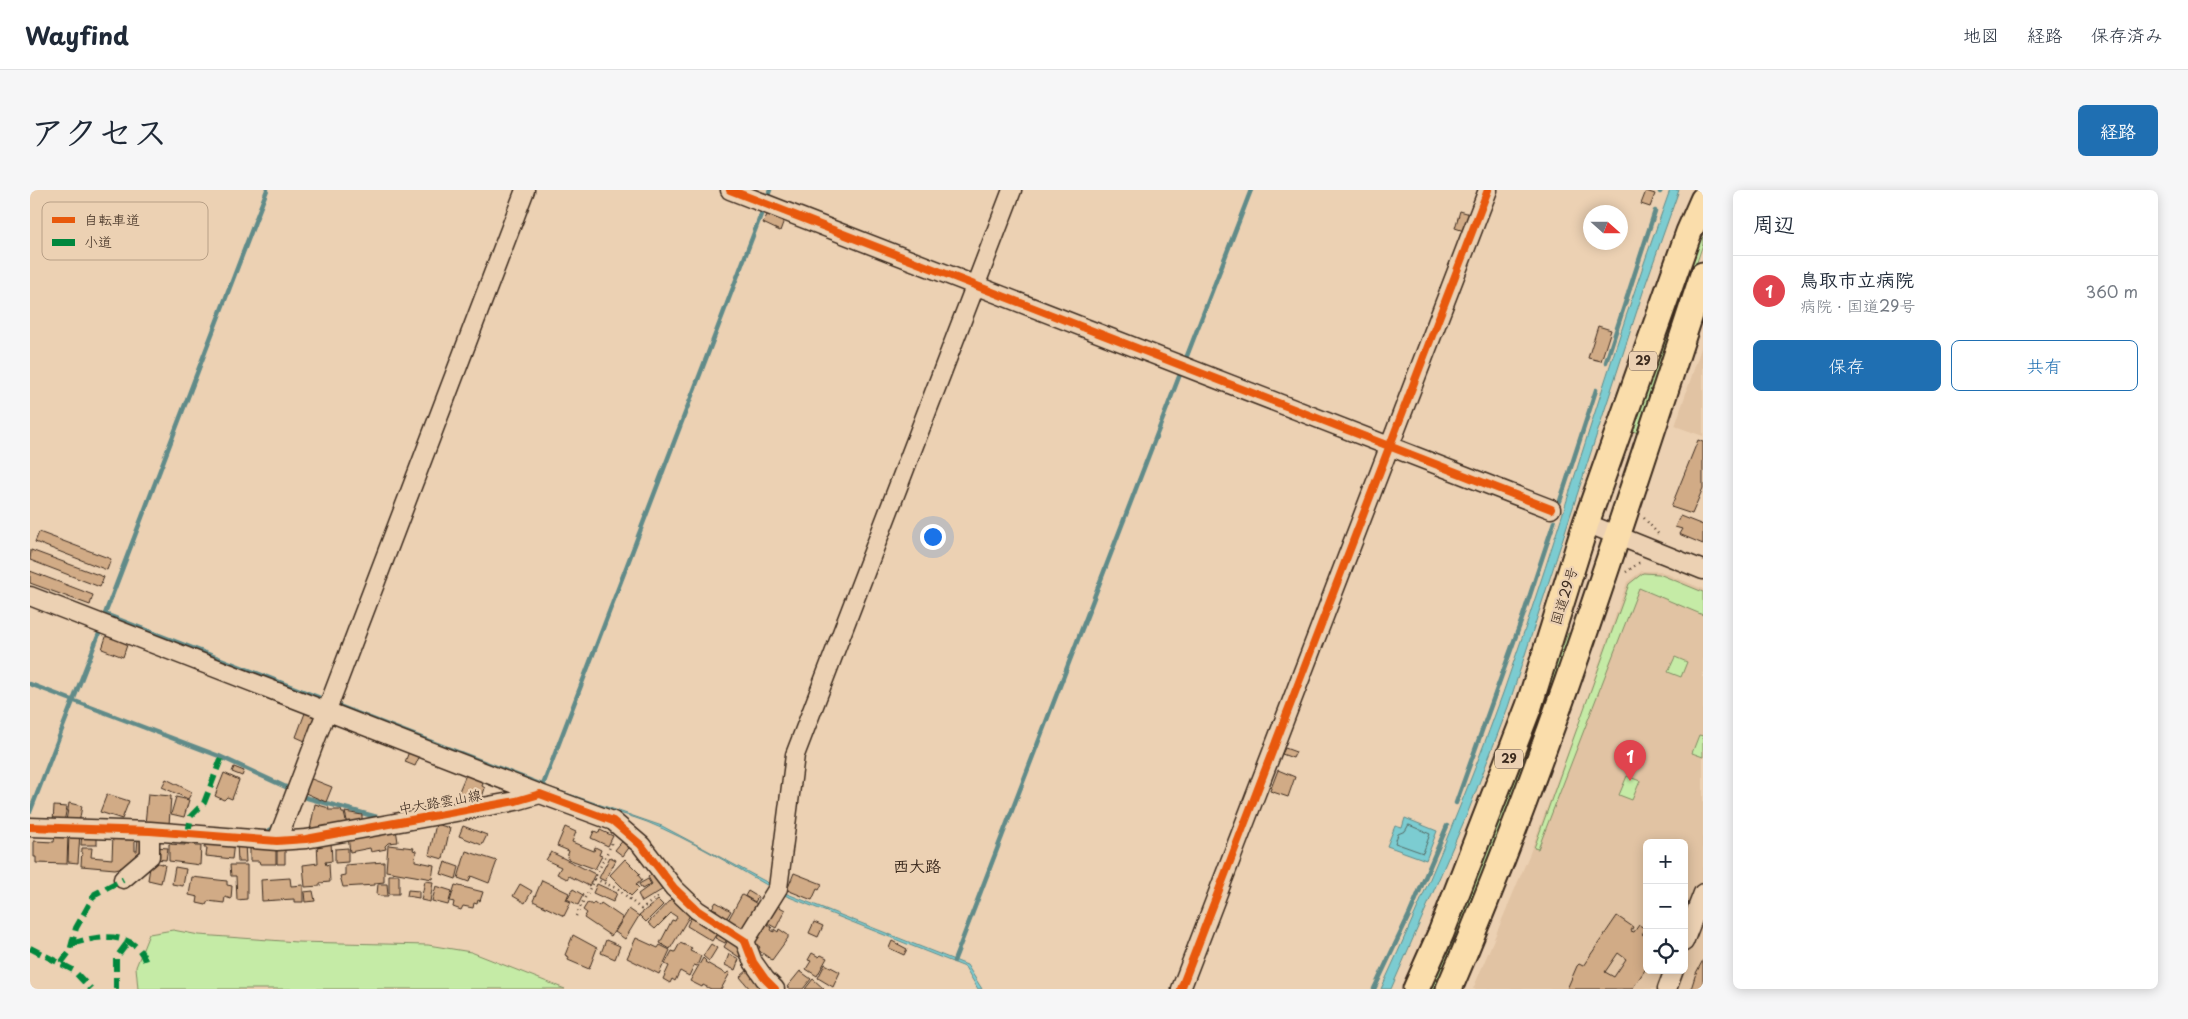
<!DOCTYPE html>
<html lang="ja">
<head>
<meta charset="utf-8">
<style>
	:root { --surface:#fff; --page:#f6f6f7; --text:#1f2937; --muted:#747a83; --line:#e0e1e3; --accent:#1f6fb2 }
	body { margin:0; font-family:"Playpen Sans","Klee One",sans-serif; background:var(--page); color:var(--text) }
	.controls { position:absolute; right:15px; bottom:15px; display:grid; overflow:hidden; border-radius:8px; box-shadow:0 2px 12px #0003 }
	.controls button { width:45px; height:45px; display:grid; place-items:center; padding:0; border:0; border-bottom:1px solid var(--line); background:var(--surface); color:var(--text); font:25px sans-serif }
	.compass { position:absolute; left:1553px; top:15px; width:45px; height:45px; border-radius:50%; background:var(--surface); box-shadow:0 2px 12px #0003; rotate:111deg }
	.you { position:absolute; left:902px; top:346px; width:18px; height:18px; margin:-12px; border:4px solid #fff; border-radius:50%; background:#1a73e8; box-shadow:0 0 0 8px #1a73e833 }
	.badge { display:grid; place-items:center; width:32px; height:32px; border-radius:50%; background:var(--accent); color:#fff; font-size:16px; font-weight:700 }
	.pin { position:absolute; translate:-50% -41px; filter:drop-shadow(0 1px 2px #0008) }
	.pin::after { content:''; position:absolute; top:26px; width:18px; height:15px; background:inherit; clip-path:polygon(0 0,100% 0,50% 100%) }
	.list { margin:0; padding:0; list-style:none }
	h2 { display:flex; justify-content:space-between; align-items:center; height:65px; margin:0; padding:0 20px; font-size:21px }
	h2 small { font-size:16px; font-weight:400; color:var(--muted) }
	.list li { display:grid; grid-template-columns:32px 1fr auto; gap:15px; align-items:center; box-sizing:border-box; height:70px; padding:0 20px; border-top:1px solid var(--line) }
	.list b { display:block; font-size:19px; white-space:nowrap }
	.list p { margin:0; font-size:16px; white-space:nowrap; color:var(--muted) }
	.list em { font-size:16px; font-style:normal; color:var(--muted) }
	.actions { display:flex; gap:10px; padding:15px 20px }
	.actions a { flex:1; padding:11px 0; border:1px solid var(--accent); border-radius:8px; text-align:center; font-size:18px; color:var(--accent) }
	.actions .main { background:var(--accent); color:#fff }
	.icon { flex:none; width:28px; height:28px; fill:none; stroke:currentColor; stroke-width:2; stroke-linecap:round; stroke-linejoin:round }
	.map { position:relative; flex:none; width:1673px; height:799px; overflow:hidden; border-radius:8px }
	header { display:flex; align-items:center; gap:30px; box-sizing:border-box; height:70px; padding:0 25px; background:var(--surface); border-bottom:1px solid var(--line) }
	header strong { font-size:24px }
	nav { display:flex; gap:28px; margin-inline-start:auto; font-size:18px }
	.intro { display:flex; align-items:center; justify-content:space-between; box-sizing:border-box; height:120px; padding:0 30px }
	h1 { margin:0; font-size:35px }
	.button { padding:12px 22px; border-radius:8px; background:var(--accent); color:#fff; font-size:18px; font-weight:700 }
	main { display:flex; gap:30px; padding:0 30px }
	aside { flex:1; background:var(--surface); border-radius:8px; box-shadow:0 2px 12px #0003 }
	.map>svg:first-child { display:block }
	.built { fill:#e1c3a3; fill-rule:evenodd }
	.green { fill:#c5eba6; stroke:#808a62 }
	.water { fill:#7bccd1; stroke:#618b89 }
	.lines { fill:none; stroke-linecap:round; stroke-linejoin:round }
	.shore { stroke:#556b66; stroke-width:1 }
	.stream { stroke:#618b89; stroke-width:4.5 }
	.building { fill:#d1ab86; stroke:#3b2a1e; fill-rule:evenodd }
	.minor-casing { stroke:#3b2a1e; stroke-width:21 }
	.highway-casing { stroke:#3b2a1e; stroke-width:29 }
	.path { stroke:#3b2a1e; stroke-width:2.5; stroke-dasharray:1 4; stroke-linecap:butt }
	.minor { stroke:#ecd1b3; stroke-width:18 }
	.highway { stroke:#faddab; stroke-width:25 }
	.quiet { stroke:#00873e; stroke-width:6; stroke-dasharray:12 6; stroke-linecap:butt }
	.cycleway-casing { stroke:#ecd1b3; stroke-width:11 }
	.cycleway { stroke:#e8590c; stroke-width:8 }
	.labels { text-anchor:middle; stroke-width:4.5; stroke-linejoin:round; paint-order:stroke }
	.shield { fill:#ecd1b3; stroke:#705c4b; stroke-width:1 }
	.shield-label { font-size:12px; font-weight:bold; fill:#3b2a1e }
	.street-label { font-size:14px; fill:#3b2a1e; stroke:#ecd1b3 }
	.quarter-label { font-size:16px; font-weight:bold; fill:#3b2a1e; stroke:#ecd1b3 }
	.key { fill:#ecd1b3; stroke:#b79f86; stroke-width:1 }
	.key-label { font-size:14px; fill:#3b2a1e }
</style>
</head>
<body>
<header>
<strong>Wayfind</strong>
<nav><a>地図</a><a>経路</a><a>保存済み</a></nav>
</header>
<div class="intro"><h1>アクセス</h1><a class="button">経路</a></div>
<main>
<div class="map">
<svg width="1673" height="799" viewBox="0 0 1673 799">
	<rect width="100%" height="100%" fill="#ecd1b3"/>
	<filter id="ink" filterUnits="userSpaceOnUse"><feTurbulence type="fractalNoise" baseFrequency=".02" numOctaves="2"/><feDisplacementMap in="SourceGraphic" scale="10" xChannelSelector="R" yChannelSelector="G"/><feConvolveMatrix kernelMatrix="1 2 1 2 8 2 1 2 1" color-interpolation-filters="sRGB"/></filter>
	<g filter="url(#ink)">
		<path class="built" d="M1673,152v94l-28,-10z
			M1612,381h18l43,18v400h-230l57,-136 50,-134 47,-137zM1617,653h37v127h-37z"/>
		<path class="green" d="M1673,42v12l-63,190 -7,-3 41,-121z
			M1613,383l16,1 44,18v23l-64,-27 -101,261 -4,-1 95,-264z
			M1538,443l5,2 -12,47 -122,307h-14z
			M1645,467l12,5 -6,15 -13,-5z
			M1669,545l4,1v21l-11,-4z
			M1597,586l13,5 -8,19 -13,-5z
			M143,740l26,5 98,7 131,3 43,7 94,37h-427l-2,-22 13,-33z"/>
		<path class="water" d="M1640,0h9l-33,93 -138,424 -40,105 -77,177h-10c45,-97 86,-196 122,-296 59,-167 106,-337 167,-503z
			M513,595l119,41 112,60 -2,2c-40,-23 -81,-48 -125,-66 -34,-13 -73,-18 -104,-37z
			M1375,628l32,13 -11,29 -39,-14 8,-20 7,2z
			M755,703l182,72 15,24h-4l-13,-22 -181,-72z"/>
		<g class="lines">
			<path class="shore" d="M1379,635l21,9 -7,19 -28,-10 3,-9 7,-3z"/>
			<path class="stream" d="M237,0l-162,424 218,85 1,-2
				M1630,2l1,-2
				M737,8l3,-8
				M1155,171l66,-171
				M1576,172l49,-151
				M1530,311l36,-111
				M0,494l189,72 69,32
				M309,516l206,80
				M513,595l219,-573
				M270,606l77,21
				M1426,613l67,-187 31,-94
				M0,622l70,-181
				M234,643l8,-4 4,-7
				M924,771l228,-592
				M1344,799l36,-76 37,-87"/>
		</g>
		<path class="building" d="M1616,1l9,3 -5,13 -9,-3z
			M1430,21l10,3 -6,17 -9,-3z
			M738,23l16,7 -4,11 -17,-8z
			M1568,136l13,4 -10,31 -13,-3z
			M1668,250l5,2v46l-11,26 -21,-7z
			M1650,326l23,9v19l-24,-10 3,-5 -7,-2z
			M9,342l72,27 -4,11 -72,-28z
			M1,360l73,27 -4,10 -70,-27z
			M0,381l63,24 -3,10 -60,-22z
			M77,444l21,8 -5,15 -21,-8z
			M275,523l10,4 -10,24 -9,-4z
			M1255,558l11,4 -3,6 -11,-4z
			M380,559l11,4 -6,13 -10,-4z
			M204,577l10,4 -2,5 -10,-4z
			M1248,580l17,7 -7,20 -18,-6z
			M437,582l18,7 -3,7 3,2 -3,9 -7,-3 -1,4 -3,-2 -2,4 -12,-4z
			M194,583l15,7 -7,19 -5,-2 -3,3 -9,-4z
			M279,588l23,9 -6,15 -23,-10z
			M136,589l26,13 -4,7 -26,-12z
			M77,604l22,7 -7,18 -22,-7z
			M118,604l23,2 -2,29 -24,-1z
			M146,607l13,3 -5,17 -13,-3z
			M39,613l13,3 -3,17 -13,-2z
			M285,614l14,4 -1,2h13l1,3h2l3,12 -37,5z
			M24,616l13,1 -3,15h-11z
			M315,622l17,3v7l-14,3z
			M406,634l14,4 -7,31 -14,-4z
			M433,636l24,9 -5,10 -23,-9z
			M535,637l11,5 -4,10 22,9 1,-4 6,3 -2,5 3,1 -7,13 -27,-10 -1,-2 2,-6 -12,-5z
			M366,639l2,13 -10,1 -3,3 1,3 -15,3 -1,-4 -20,4 -2,-15z
			M570,640l13,6 -5,10 -17,-8 3,-7 5,2z
			M39,643h11l-2,30 -10,-1z
			M52,643l15,1v11h-16z
			M25,645h13l-1,29 -31,-1v-6h-2v-16l20,1z
			M83,645l22,1v15h2l1,-14h10l-12,27 -21,5 -34,-3 1,-18h10l-1,9 21,2z
			M594,649l7,6 -8,11 -8,-6z
			M175,650l29,3 -2,16 -26,-3 1,-8h-3z
			M155,651l10,1v4h6l-1,19 -31,-4v-17l16,1z
			M301,652l1,19 -7,1 1,3 3,-1 1,18 -10,1v3l-15,1 -2,-22 15,-2 -1,-20z
			M207,653h8l1,19h-8z
			M358,655l26,3 -1,2 3,1 -1,10 19,4 -2,14 -46,-8z
			M125,657l13,1 -2,12 -12,-1z
			M246,657v17h-16l-1,-3h-9v-13z
			M255,657v17h-8v-16z
			M318,658v14l-13,1v-14z
			M436,661l31,10 -8,22 -18,-7 -2,6 -11,-4z
			M521,662l44,22 -6,12 -20,-10 -2,3 -10,-5 4,-7 -15,-7z
			M580,667l6,3 -11,21 -6,-3z
			M595,669l15,15 -2,1 4,5 -6,5 3,3 -8,8 -21,-21z
			M121,671l14,4 -4,18 -13,-3z
			M354,672v20l-9,1v2l-32,2 -3,-11 5,-1v-10z
			M415,672l14,5 -3,12 -15,-5z
			M200,675h17v34l-10,1 -1,-24h-5z
			M145,677l11,2 -3,17 -11,-2z
			M624,682l11,16 -23,14 -4,-8 14,-10 -4,-7z
			M764,683l28,11 -3,6 -2,-1 -5,11 -25,-10z
			M359,685h10v19h-10z
			M162,687l35,4v4l5,1 -1,13 -6,-2 -1,6 -16,-2 -2,4 -9,-2 1,-6 -9,-2z
			M260,688l1,8 12,-1v17h-9v-3l-32,2 -1,-21z
			M618,689l3,5 -9,5 -3,-5z
			M512,690l27,13 -3,7 5,2 -7,14 -31,-15z
			M395,691l8,1 -3,20 -9,-2z
			M348,694h9l1,12h-8l-3,-2z
			M490,694l12,7 -7,12 -12,-7z
			M567,694l20,9 -4,9 -20,-9z
			M425,695l28,7 -3,9 -2,-1 -1,4 -3,-1 -1,5 -10,-2 -2,4 -8,-3 1,-5 -4,-1z
			M406,696l16,5 -4,14 -16,-4z
			M543,699l10,6 -5,10 -11,-6z
			M378,700l11,1v7l-12,-2z
			M283,701l2,10 -10,1 -1,-10z
			M718,701l10,6 -3,5 -10,-6z
			M712,705l17,10 -16,26 -16,-9z
			M642,708l18,17 -20,34 -10,-6 12,-23 3,1 2,-4 -6,-4 -16,16 -7,-6z
			M628,710l5,5 -17,17 -7,-7z
			M558,712l4,3 2,-3 5,4 2,-3 22,15 -12,18 -27,-18 3,-5 -4,-3z
			M686,712l15,9 -6,10 -11,-7 3,-4 -5,-2z
			M746,715l9,5 -9,18 -9,-5z
			M599,719l10,7 -14,23 -10,-7z
			M1587,726l16,11 -2,4 3,1 5,-7 7,4 -4,5 5,3v30l-15,22h-65l10,-23 2,-2 4,2zM1588,763l8,6 -12,18 -9,-5z
			M661,727l26,16 -5,8 -25,-15z
			M784,732l9,4 -5,11 -9,-4z
			M736,733l6,5 -1,2 3,2v-3l4,3 1,-3 9,6v3l-16,22 -14,-10 2,-3 -6,-4 1,-4z
			M687,744l10,5 -2,4 -10,-5z
			M543,745l24,13 -8,21 -21,-9 1,-3 -4,-2z
			M606,748l22,10 2,-3 10,5 -11,24 -32,-16z
			M576,750l14,6 -5,13 -14,-6z
			M698,750l15,9 -4,8 -15,-10z
			M862,751l15,8 -3,6 -15,-7z
			M650,753l12,5 -2,3 11,5 -4,10 -3,-1 -5,11 -9,-5 -5,10 -3,-2 -2,4 -7,-4 6,-13 -4,-2 7,-13 3,1z
			M681,754l6,4 -8,13 -6,-5z
			M782,763l7,4 2,-2 6,3 -10,18 -11,-7 5,-8 -3,-1z
			M699,764l10,5 -4,11 -10,-5z
			M673,768l3,3 -1,1 21,12 2,-2 2,1 -9,16h-10l-8,-4 -1,2 -12,-6z
			M1673,770v29h-12l5,-16z
			M795,774l15,8 -7,15 -15,-9z
			M719,779l18,20h-17l-10,-12z
			M770,781l11,8 -8,10h-13l-3,-2z
			M783,789l11,10h-19z"/>
		<g class="lines">
			<defs>
				<path id="minor" d="M700,0l821,319
					M1556,333l117,47
					M0,406l510,198
					M0,637l120,4 127,10 29,-2 210,-38 24,-7 73,27 28,24 33,43 23,22 48,31 8,21 12,17 10,10
					M247,651l248,-651
					M93,689l27,-23v-25
					M715,751l33,-53 17,-133 217,-565
					M1654,752l19,-49
					M1151,799l307,-799
					M1637,799l7,-19"/>
				<path id="highway" d="M1386,799l25,-56 88,-227 57,-183 103,-291 14,-32
					M1419,799c100,-233 175,-474 254,-714"/>
			</defs>
			<use href="#minor" class="minor-casing"/>
			<use href="#highway" class="highway-casing"/>
			<path class="path" d="M1614,328l16,18
				M1596,382l13,-9h4
				M565,689l23,10 23,20 20,-14
				M546,726l37,-75"/>
			<use href="#minor" class="minor"/>
			<use href="#highway" class="highway"/>
			<path class="quiet" d="M158,644l3,-18 13,-13 17,-44
				M42,754c25,-9 66,-14 74,20
				M0,758l43,22 18,19
				M31,773l9,-12 6,-23 19,-34 28,-15
				M86,799v-31l12,-16"/>
			<defs>
				<path id="cycleway" d="M700,0l821,319
					M0,637l120,4 127,10 29,-2 210,-38 24,-7 73,27 28,24 33,43 23,22 48,31 8,21 12,17 10,10
					M1151,799l307,-799"/>
			</defs>
			<use href="#cycleway" class="cycleway-casing"/>
			<use href="#cycleway" class="cycleway"/>
		</g>
	</g>
	<g class="labels">
		<g class="shield">
			<rect x="1599" y="161.5" width="28" height="19" rx="4"/>
			<rect x="1465" y="559.5" width="28" height="19" rx="4"/>
		</g>
		<g class="shield-label">
			<text x="1613" y="175">29</text>
			<text x="1479" y="573">29</text>
		</g>
		<g class="street-label">
			<text transform="translate(1534 406) rotate(-73)" y="5">国道29号</text>
			<text transform="translate(410 612) rotate(-10)" y="5">中大路雲山線</text>
		</g>
		<g class="quarter-label">
			<text x="887" y="682">西大路</text>
		</g>
	</g>
	<rect x="12" y="12" width="166" height="58" rx="8" class="key"/>
	<rect x="22" y="27" width="23" height="6" fill="#e8590c"/>
	<rect x="22" y="49" width="23" height="7" fill="#00873e"/>
	<g class="key-label">
		<text x="54" y="35">自転車道</text>
		<text x="54" y="57">小道</text>
	</g>
</svg>
<div class="controls">
<button>+</button>
<button>−</button>
<button><svg class="icon" aria-label="locate" viewBox="0 0 24 24"><circle cx="12" cy="12" r="6"/><path d="M12 2v4M12 18v4M2 12h4M18 12h4"/></svg></button>
</div>
<svg class="compass" viewBox="-18 -18 36 36"><path d="M0-13l5 13h-10z" fill="#e53935"/><path d="M0 13l5-13h-10z" fill="#747a83"/></svg>
<div class="you"></div>
<div class="pin badge" style="left:1600px;top:591px;background:#e0444e">1</div>
</div>
<aside>
<h2>周辺<small></small></h2>
<ul class="list">
<li><span class="badge" style="background:#e0444e">1</span><div><b>鳥取市立病院</b><p>病院 · 国道29号</p></div><em>360 m</em></li>
</ul>
<div class="actions"><a class="main">保存</a><a>共有</a></div>
</aside>
</main>
</body>
</html>
